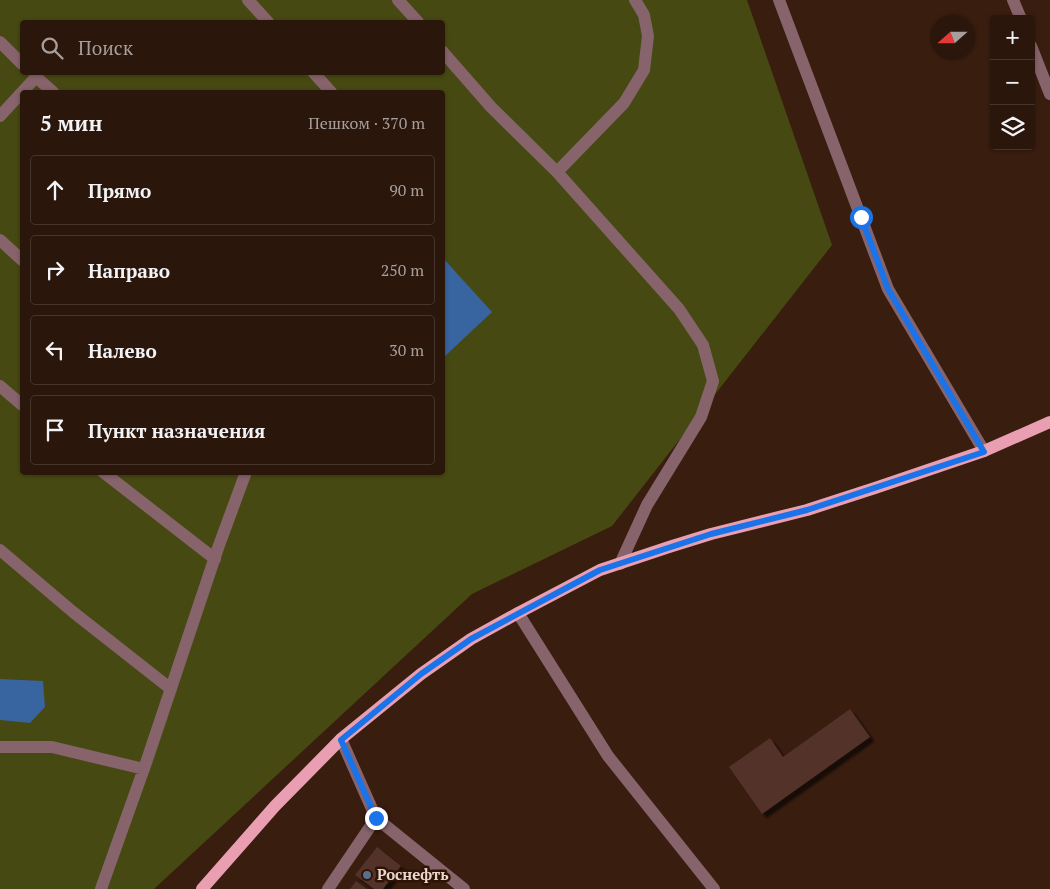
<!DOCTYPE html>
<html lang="ru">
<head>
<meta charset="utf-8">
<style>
	:root { --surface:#2b160b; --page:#372319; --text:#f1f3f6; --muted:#a69f9d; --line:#47352c }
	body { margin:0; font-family:"PT Serif",serif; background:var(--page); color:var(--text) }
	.controls { position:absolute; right:15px; top:15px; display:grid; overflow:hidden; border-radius:5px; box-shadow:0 1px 4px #0004 }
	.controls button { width:45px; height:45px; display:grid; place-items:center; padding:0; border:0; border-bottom:1px solid var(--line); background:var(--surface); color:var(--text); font:25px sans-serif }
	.compass { position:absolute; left:930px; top:15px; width:45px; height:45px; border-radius:50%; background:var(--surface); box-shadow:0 1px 4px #0004; rotate:249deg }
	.stop { position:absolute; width:15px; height:15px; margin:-11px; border:4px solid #1a73e8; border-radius:50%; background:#fff }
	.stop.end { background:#1a73e8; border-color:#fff; box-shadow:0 1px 5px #0008 }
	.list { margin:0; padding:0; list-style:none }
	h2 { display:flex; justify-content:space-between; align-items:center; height:65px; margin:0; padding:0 20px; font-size:21px }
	h2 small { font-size:16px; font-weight:400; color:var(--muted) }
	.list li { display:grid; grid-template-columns:32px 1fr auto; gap:15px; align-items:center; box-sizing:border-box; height:70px; margin:0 10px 10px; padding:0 10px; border:1px solid var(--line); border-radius:5px }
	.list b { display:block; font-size:19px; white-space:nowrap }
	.list em { font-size:16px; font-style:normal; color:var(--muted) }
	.icon { flex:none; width:28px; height:28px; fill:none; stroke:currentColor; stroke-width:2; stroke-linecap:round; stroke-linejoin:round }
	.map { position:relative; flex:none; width:1050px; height:889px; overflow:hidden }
	.search { position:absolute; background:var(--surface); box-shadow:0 1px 4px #0004; left:20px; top:20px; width:425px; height:55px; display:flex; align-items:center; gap:12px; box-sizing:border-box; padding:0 18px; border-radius:5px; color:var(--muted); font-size:19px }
	.panel { position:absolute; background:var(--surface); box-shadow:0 1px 4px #0004; left:20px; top:90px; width:425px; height:385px; border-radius:5px }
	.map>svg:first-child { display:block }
	.green { fill:#464911; fill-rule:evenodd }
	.water { fill:#38649f }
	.building { fill:#52312b; filter:url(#shadow) }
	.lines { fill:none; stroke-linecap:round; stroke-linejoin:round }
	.minor { stroke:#87636b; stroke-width:12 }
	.major { stroke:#e99fb1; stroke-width:12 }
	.route { stroke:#1a73e8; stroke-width:6 }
	.service-dot { fill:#5c6f8a; stroke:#2f1406; stroke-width:2 }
	.labels { text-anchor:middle; stroke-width:5; stroke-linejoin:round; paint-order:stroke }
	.poi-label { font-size:15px; font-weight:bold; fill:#e9d6cd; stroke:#2f1406; text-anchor:start }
</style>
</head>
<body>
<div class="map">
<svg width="1050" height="889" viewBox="0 0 1050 889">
	<defs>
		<filter id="shadow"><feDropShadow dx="4.5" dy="4.5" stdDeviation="1" flood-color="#0009"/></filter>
	</defs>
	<rect width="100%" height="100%" fill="#391d0f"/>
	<path class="green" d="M0,0h747l85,245 -220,281 -140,68 -318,295h-154zM22,22h420v50h-420zM22,92h420v380h-420z"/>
	<path class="water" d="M443,258l49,54 -49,46z
		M0,679l43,2 2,26 -15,16 -30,-3z"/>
	<path class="building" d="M850,709l20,28 -108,77 -33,-47 41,-29 13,19z
		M377,847l24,19 -18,23h-9l-19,-14z
		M356,881l11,8h-17z"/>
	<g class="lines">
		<path class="minor" d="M248,0l20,22
			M398,0l20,22
			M779,0l109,289 96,162
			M1013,0l8,19
			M0,42l22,22
			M1031,46l19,48
			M442,51l49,56 66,65 122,137 24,36 10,36 -12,36 -54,88 -27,59
			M313,72l18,20
			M0,116l36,-39 17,15
			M557,172l67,-69 20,-33 4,-34 -4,-21 -9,-15
			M0,240l22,20
			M0,386l22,19
			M103,472l112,87
			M0,550l73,62 98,77
			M518,613l90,143 106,133
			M0,747h52l92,22
			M376,818l88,71
			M101,889l46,-129 71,-212 28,-76
			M328,889l48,-71 -35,-79"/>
		<path class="major" d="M202,889l73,-83 66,-67 80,-65 50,-35 47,-26 82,-43 69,-23 42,-13 96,-24 68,-22 109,-37 66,-29"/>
	</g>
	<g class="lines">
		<path class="route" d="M376,818l-35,-78 80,-66 50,-35 129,-69 111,-36 96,-24 177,-58 -96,-163 -27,-72"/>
	</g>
	<circle class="service-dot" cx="367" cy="875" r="5"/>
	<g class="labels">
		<g class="poi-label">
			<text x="377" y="880">Роснефть</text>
		</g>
	</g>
</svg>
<div class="controls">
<button>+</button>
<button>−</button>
<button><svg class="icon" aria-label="layers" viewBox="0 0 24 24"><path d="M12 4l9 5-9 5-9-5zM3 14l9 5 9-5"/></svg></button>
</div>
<svg class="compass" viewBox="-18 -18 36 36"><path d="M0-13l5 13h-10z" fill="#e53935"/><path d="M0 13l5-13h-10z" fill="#a69f9d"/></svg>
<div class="stop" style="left:861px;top:217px"></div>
<div class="stop end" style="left:376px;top:818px"></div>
<div class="search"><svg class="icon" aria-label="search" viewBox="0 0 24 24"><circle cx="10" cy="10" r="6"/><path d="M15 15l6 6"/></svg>Поиск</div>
<section class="panel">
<h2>5 мин<small>Пешком · 370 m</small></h2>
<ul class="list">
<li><svg class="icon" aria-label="ahead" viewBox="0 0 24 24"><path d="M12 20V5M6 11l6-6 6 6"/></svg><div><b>Прямо</b></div><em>90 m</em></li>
<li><svg class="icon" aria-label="right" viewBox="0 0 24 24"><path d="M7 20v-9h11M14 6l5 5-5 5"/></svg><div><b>Направо</b></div><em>250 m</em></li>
<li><svg class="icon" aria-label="left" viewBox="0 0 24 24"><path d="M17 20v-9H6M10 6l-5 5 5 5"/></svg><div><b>Налево</b></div><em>30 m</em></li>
<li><svg class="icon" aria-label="arrive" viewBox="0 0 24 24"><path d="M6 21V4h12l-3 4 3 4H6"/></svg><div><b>Пункт назначения</b></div></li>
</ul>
</section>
</div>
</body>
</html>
